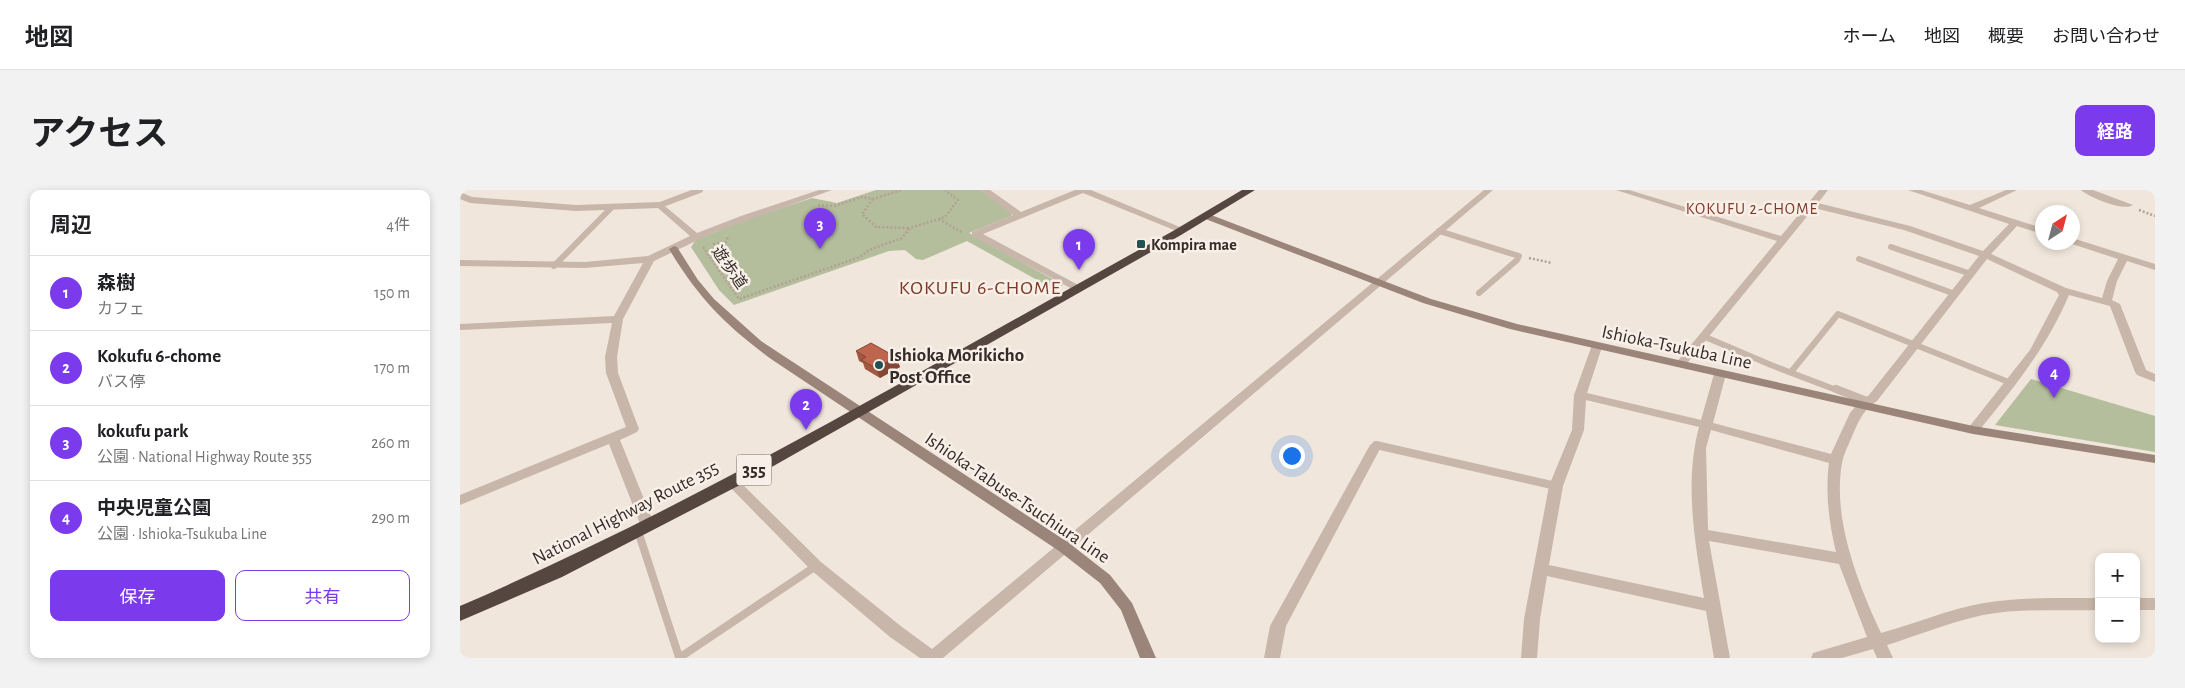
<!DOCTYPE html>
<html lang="ja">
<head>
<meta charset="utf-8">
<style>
	:root { --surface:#fff; --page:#f2f2f2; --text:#202124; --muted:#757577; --line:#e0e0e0; --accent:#7c3aed }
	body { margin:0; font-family:"Alegreya Sans","Noto Sans JP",sans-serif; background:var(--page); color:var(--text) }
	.controls { position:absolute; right:15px; bottom:15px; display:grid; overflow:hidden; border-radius:10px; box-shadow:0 2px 8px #0003 }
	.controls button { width:45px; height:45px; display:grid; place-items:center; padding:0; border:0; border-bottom:1px solid var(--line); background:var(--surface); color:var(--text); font:25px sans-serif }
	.compass { position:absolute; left:1575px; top:15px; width:45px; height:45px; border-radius:50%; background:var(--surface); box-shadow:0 2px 8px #0003; rotate:36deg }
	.you { position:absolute; left:831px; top:265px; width:18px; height:18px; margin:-12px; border:4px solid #fff; border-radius:50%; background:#1a73e8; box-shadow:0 0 0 8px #1a73e833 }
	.badge { display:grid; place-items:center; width:32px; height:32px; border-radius:50%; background:var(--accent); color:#fff; font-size:16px; font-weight:700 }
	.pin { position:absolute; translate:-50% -41px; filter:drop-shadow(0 1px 2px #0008) }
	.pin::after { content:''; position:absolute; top:26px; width:18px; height:15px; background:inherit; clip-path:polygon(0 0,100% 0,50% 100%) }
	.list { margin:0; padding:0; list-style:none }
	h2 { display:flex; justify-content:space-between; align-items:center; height:65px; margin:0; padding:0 20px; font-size:21px }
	h2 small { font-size:16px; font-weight:400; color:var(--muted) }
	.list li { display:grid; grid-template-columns:32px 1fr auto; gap:15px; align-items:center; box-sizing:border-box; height:75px; padding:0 20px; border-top:1px solid var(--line) }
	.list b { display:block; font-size:19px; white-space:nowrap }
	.list p { margin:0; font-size:16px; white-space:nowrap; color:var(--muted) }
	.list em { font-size:16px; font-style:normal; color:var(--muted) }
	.actions { display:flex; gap:10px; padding:15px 20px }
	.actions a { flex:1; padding:11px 0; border:1px solid var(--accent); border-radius:10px; text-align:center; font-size:18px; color:var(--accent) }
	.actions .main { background:var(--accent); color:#fff }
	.map { position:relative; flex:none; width:1695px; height:468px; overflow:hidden; border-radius:10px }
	header { display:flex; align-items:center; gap:30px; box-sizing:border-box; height:70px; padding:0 25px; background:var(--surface); border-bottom:1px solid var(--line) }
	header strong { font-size:24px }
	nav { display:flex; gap:28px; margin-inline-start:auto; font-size:18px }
	.intro { display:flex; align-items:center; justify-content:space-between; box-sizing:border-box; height:120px; padding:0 30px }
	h1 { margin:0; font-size:35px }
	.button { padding:12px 22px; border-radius:10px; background:var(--accent); color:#fff; font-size:18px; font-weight:700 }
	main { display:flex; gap:30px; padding:0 30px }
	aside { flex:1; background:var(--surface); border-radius:10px; box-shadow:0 2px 8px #0003 }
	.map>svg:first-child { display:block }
	.green { fill:#b4be9d }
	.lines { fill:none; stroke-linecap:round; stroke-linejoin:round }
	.path { stroke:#b3a093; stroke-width:2.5; stroke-dasharray:2 2; stroke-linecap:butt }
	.lane-far1 { stroke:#c7b6a9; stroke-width:6 }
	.lane { stroke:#c7b6a9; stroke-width:8 }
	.street { fill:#c7b6a9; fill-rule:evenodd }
	.secondary { fill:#9b857a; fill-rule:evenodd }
	.highway { fill:#554640; fill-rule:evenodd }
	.wall { fill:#a35842 }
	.shaded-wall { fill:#844736 }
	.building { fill:#bd664d; stroke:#844736 }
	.poi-dot { fill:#215153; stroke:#f8f0e8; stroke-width:2 }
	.labels { text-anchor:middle; stroke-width:5; stroke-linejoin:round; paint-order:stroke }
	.far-neighbourhood-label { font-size:16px; letter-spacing:1px; fill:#7e3a27; stroke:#f8f0e8 }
	.far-poi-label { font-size:16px; font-weight:bold; fill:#352c28; stroke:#f8f0e8; text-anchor:start }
	.far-street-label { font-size:16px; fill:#352c28; stroke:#f8f0e8 }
	.shield { fill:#f8f0e8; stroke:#706762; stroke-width:1 }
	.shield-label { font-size:18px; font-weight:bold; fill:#352c28 }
	.street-label { font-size:19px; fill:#352c28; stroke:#f8f0e8 }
	.poi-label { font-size:19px; font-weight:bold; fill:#352c28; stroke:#f8f0e8; text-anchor:start }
	.neighbourhood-label { font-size:20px; letter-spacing:1px; fill:#7e3a27; stroke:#f8f0e8 }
</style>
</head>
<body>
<header>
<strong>地図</strong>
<nav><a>ホーム</a><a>地図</a><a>概要</a><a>お問い合わせ</a></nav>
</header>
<div class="intro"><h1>アクセス</h1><a class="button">経路</a></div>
<main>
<aside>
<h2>周辺<small>4件</small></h2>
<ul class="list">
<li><span class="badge">1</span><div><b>森樹</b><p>カフェ</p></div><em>150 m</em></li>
<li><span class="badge">2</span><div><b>Kokufu 6-chome</b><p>バス停</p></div><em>170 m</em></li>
<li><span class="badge">3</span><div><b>kokufu park</b><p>公園 · National Highway Route 355</p></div><em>260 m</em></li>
<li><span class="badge">4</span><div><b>中央児童公園</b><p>公園 · Ishioka-Tsukuba Line</p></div><em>290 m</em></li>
</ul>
<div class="actions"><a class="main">保存</a><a>共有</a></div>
</aside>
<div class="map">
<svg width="1695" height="468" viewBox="0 0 1695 468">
	<rect width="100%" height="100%" fill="#f0e6dc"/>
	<path class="green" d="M416,0h104l32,23 -1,3 -42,17 94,52 -8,5 -88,-49 -44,19 -7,-1 -11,-9 -16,1 -155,54 -15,-15 -28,-43 5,-7 40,-17 76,-25 25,5z
		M1571,189l124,37v36l-160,-27z"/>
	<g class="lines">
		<path class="path" d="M413,9l-11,15 14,13 34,1
			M358,15l16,1 28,-9 11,2 28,-9
			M1679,20l16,6
			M479,29l24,14
			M253,54l13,-2 2,-5
			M243,57l36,52 121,-42 9,-7 33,-12 8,-10 35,-11 13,-17 -13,-10
			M1069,68l23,5"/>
		<path class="lane-far1" d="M200,15l40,-15
			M979,41l80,25 -2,4 -38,33
			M1431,57l80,27
			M1399,69l96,35
			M94,76l57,-58
			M1243,146l68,29 68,26
			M1331,182l47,-58 173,69"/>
		<path class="lane" d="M1376,199l31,12
			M916,255l180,41
			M178,341l41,126
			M219,468l137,-92"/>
		<path class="street" d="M359,0h13l-117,42 -61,29 -31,58 -6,38 1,16 21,56 -2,3 -17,8 35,86 -2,4h-10l-2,-4 -32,-82 -149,61v-10l166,-68 -20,-54 -1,-16 7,-34 -152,7v-6l154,-8 29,-53 -58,5 -125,-2v-6l125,2 63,-6 42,-20 -32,-28 -82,3 -106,-8 -10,-4v-7l12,5 104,8 84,-3 37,31 44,-17z
			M520,0h10l31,22 54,-22h16l96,40 -2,2h-6l-96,-39 -100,41 99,53v4l-4,1 -106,-56v-4l41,-17z
			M1024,0h9l-550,468h-23l-30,-21 -79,-67 -86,-88 2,-3h10l84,83 81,65 30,22z
			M1156,0h13l152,46 38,-46h9l-10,13 92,23 73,25 26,-27 -101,-34h13l49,15 36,-15h11l-38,18 63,20v6l-25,-8 -26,28 75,34 36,10 5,-17 11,-22 -49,-16 3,-1v-4l83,26v6l-28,-9 -10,20 -5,19 8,4 26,66 9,4v8l-18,-7 -2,-3 -25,-66 -41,-11c-22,52 -56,94 -92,138h-8l-2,-3 2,-3 61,-77 29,-55 -2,-3 -70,-33 -110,142c-13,8 -18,19 -24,33 -4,10 -9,19 -11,29 -10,55 16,121 39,170 34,-9 67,-24 103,-30 37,-6 77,-5 115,-5v12c-38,1 -79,-2 -116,5 -33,7 -64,20 -96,30l6,13h-16l-4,-9 -31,9h-31l2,-5 54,-16 -28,-73 -130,-23 21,117h-16l-8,-47 -159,-35 -7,43 -3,39h-16l3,-39 25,-133 23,-56 2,-35 18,-50h8l2,2 -15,46 114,27 13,-46 6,-4 6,4 -13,49 118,31 19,-41 9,-11 10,-7 110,-139 -75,-26 -90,-22 -130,159h-8l-2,-2 2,-2 101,-122zM1126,210l113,27c-15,56 -4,115 5,171l-155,-33 14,-79 21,-56zM1251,240l118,33c-4,29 0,60 7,89l-128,-22 -2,-82z
			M1621,0h12l40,15c-10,7 -44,-8 -52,-15z
			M916,251l6,4 -96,181 -6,32h-16l6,-32 100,-181z
			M1676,408h19v12h-19z"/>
		<path class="secondary" d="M746,23l225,86 86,25 456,102 182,29v8l-182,-29 -463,-105 -87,-26 -220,-85 -2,-2z
			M214,56l3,1 21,33 16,19 47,42 308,202 41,32 22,28 24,55h-16l-19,-48 -21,-27 -41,-32 -285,-190c-47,-34 -75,-62 -105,-112z"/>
		<path class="highway" d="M782,0h13l-74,45 -443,251 -176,91 -102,44v-15c246,-106 479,-246 713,-375z"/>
	</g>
	<path class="wall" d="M396,161l40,6 4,10 -20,11 -15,-9 -2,-6 -4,-2z"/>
	<path class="shaded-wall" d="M436,167l4,10 -20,11 -4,-10z"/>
	<path class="building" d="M411,153l25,14 -20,11 -15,-8 5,-3 -10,-6z"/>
	<g class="poi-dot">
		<rect x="676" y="49" width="10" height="10" rx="2.5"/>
		<circle cx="419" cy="175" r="5"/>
	</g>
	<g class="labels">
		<g class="far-neighbourhood-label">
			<text x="1292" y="24">KOKUFU 2-CHOME</text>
		</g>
		<g class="far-poi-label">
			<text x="691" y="60">Kompira mae</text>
		</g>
		<g class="far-street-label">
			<text transform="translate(270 77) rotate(55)" y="6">遊歩道</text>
		</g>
		<rect class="shield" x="276.5" y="264.5" width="35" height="31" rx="4"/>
		<g class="shield-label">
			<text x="294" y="286">355</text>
		</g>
		<g class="street-label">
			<text transform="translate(1217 156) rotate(12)" y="7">Ishioka-Tsukuba Line</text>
			<text transform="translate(558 307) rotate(34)" y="7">Ishioka-Tabuse-Tsuchiura Line</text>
			<text transform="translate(165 322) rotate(-27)" y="7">National Highway Route 355</text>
		</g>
		<g class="poi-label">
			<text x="429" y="171">Ishioka Morikicho<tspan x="429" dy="22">Post Office</tspan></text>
		</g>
		<g class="neighbourhood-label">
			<text x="520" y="104">KOKUFU 6-CHOME</text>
		</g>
	</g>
</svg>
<div class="controls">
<button>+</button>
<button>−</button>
</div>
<svg class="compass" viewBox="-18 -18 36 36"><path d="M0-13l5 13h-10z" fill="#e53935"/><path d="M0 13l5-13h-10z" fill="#757577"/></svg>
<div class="you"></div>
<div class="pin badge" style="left:619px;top:80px">1</div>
<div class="pin badge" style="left:346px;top:240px">2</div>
<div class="pin badge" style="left:360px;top:59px">3</div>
<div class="pin badge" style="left:1594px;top:208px">4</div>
</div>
</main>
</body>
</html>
